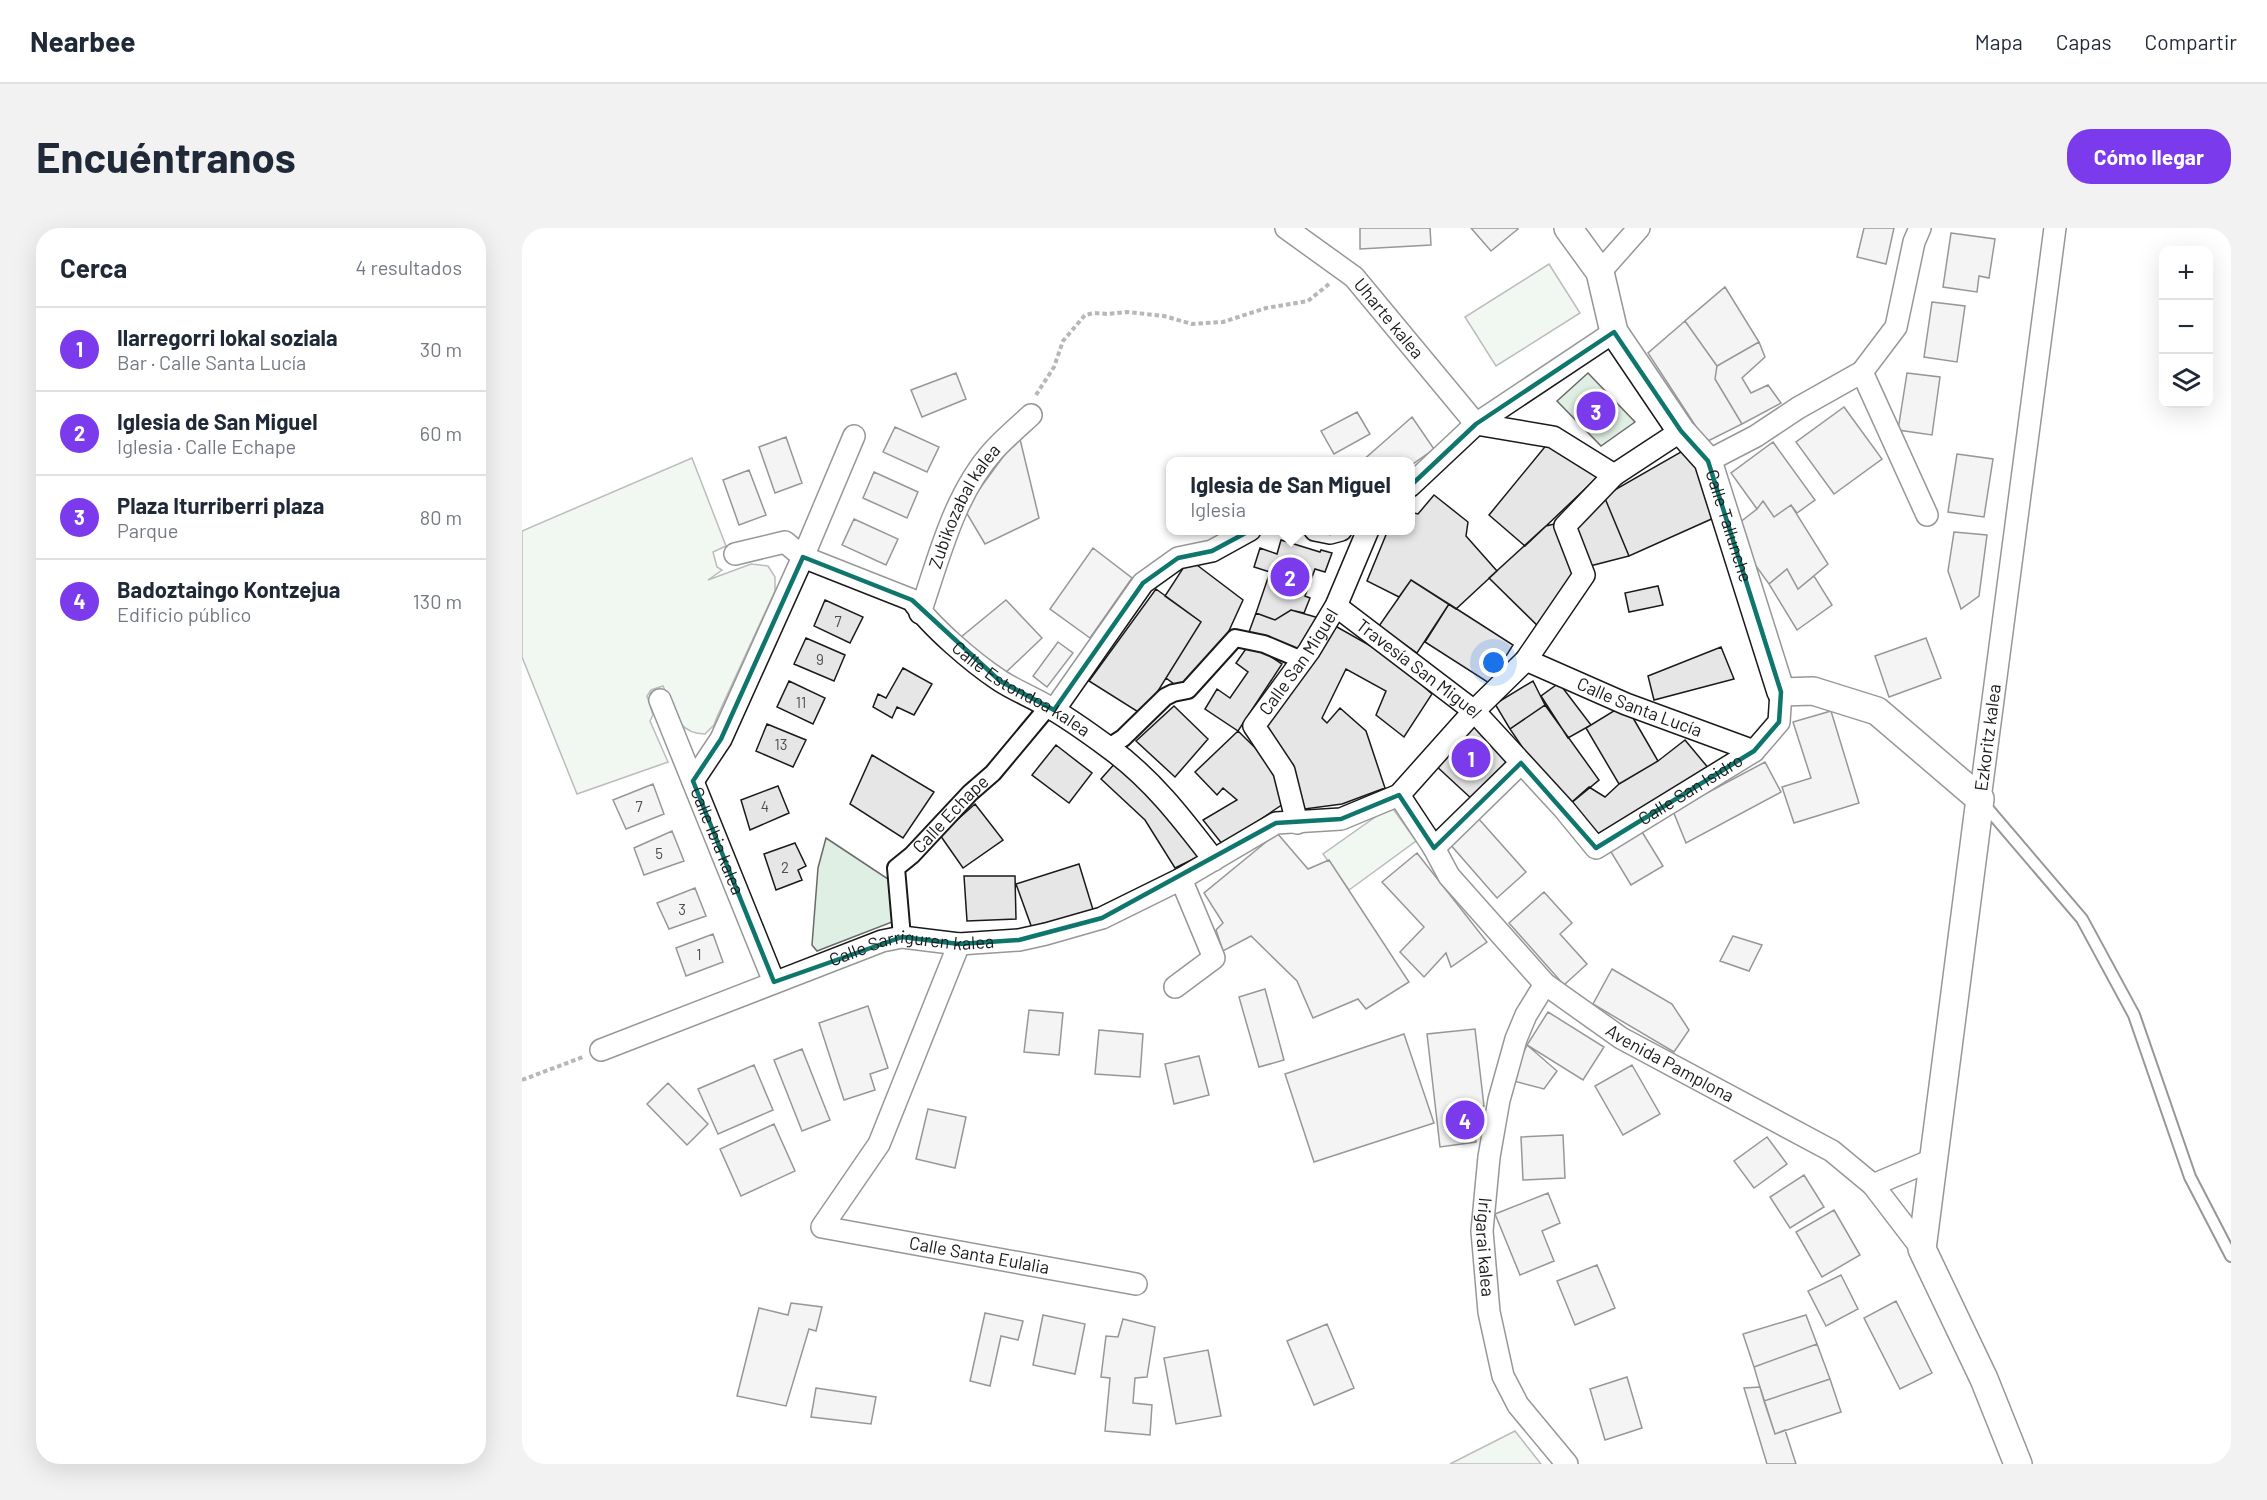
<!DOCTYPE html>
<html lang="es">
<head>
<meta charset="utf-8">
<style>
	:root { --surface:#fff; --page:#f2f2f3; --text:#1f2937; --muted:#747a83; --line:#e0e1e3; --accent:#7c3aed }
	body { margin:0; font-family:Barlow,sans-serif; background:var(--page); color:var(--text) }
	.controls { position:absolute; right:18px; top:18px; display:grid; overflow:hidden; border-radius:12px; box-shadow:0 6px 24px #0002 }
	.controls button { width:54px; height:54px; display:grid; place-items:center; padding:0; border:0; border-bottom:2px solid var(--line); background:var(--surface); color:var(--text); font:30px sans-serif }
	.you { position:absolute; left:972px; top:435px; width:21px; height:21px; margin:-15px; border:4px solid #fff; border-radius:50%; background:#1a73e8; box-shadow:0 0 0 9px #1a73e833 }
	.badge { display:grid; place-items:center; width:39px; height:39px; border-radius:50%; background:var(--accent); color:#fff; font-size:20px; font-weight:700 }
	.pin { position:absolute; translate:-50% -50%; border:3px solid #fff; box-shadow:0 2px 6px #0006 }
	.popup { position:absolute; left:644px; top:229px; width:249px; height:78px; box-sizing:border-box; display:grid; place-content:center; border-radius:12px; background:var(--surface); filter:drop-shadow(0 2px 4px #0005); font-size:20px; white-space:nowrap; color:var(--muted) }
	.popup b { font-size:22px; color:var(--text) }
	.popup::after { content:''; position:absolute; left:50%; top:100%; margin-left:-12px; border:12px solid transparent; border-top-color:var(--surface) }
	.list { margin:0; padding:0; list-style:none }
	h2 { display:flex; justify-content:space-between; align-items:center; height:78px; margin:0; padding:0 24px; font-size:26px }
	h2 small { font-size:20px; font-weight:400; color:var(--muted) }
	.list li { display:grid; grid-template-columns:39px 1fr auto; gap:18px; align-items:center; box-sizing:border-box; height:84px; padding:0 24px; border-top:2px solid var(--line) }
	.list b { display:block; font-size:22px; white-space:nowrap }
	.list p { margin:0; font-size:20px; white-space:nowrap; color:var(--muted) }
	.list em { font-size:20px; font-style:normal; color:var(--muted) }
	.icon { flex:none; width:33px; height:33px; fill:none; stroke:currentColor; stroke-width:2; stroke-linecap:round; stroke-linejoin:round }
	.map { position:relative; flex:none; width:1709px; height:1236px; overflow:hidden; border-radius:24px }
	header { display:flex; align-items:center; gap:36px; box-sizing:border-box; height:84px; padding:0 30px; background:var(--surface); border-bottom:2px solid var(--line) }
	header strong { font-size:28px }
	nav { display:flex; gap:33px; margin-inline-start:auto; font-size:21px }
	.intro { display:flex; align-items:center; justify-content:space-between; box-sizing:border-box; height:144px; padding:0 36px }
	h1 { margin:0; font-size:42px }
	.button { padding:15px 27px; border-radius:24px; background:var(--accent); color:#fff; font-size:21px; font-weight:700 }
	main { display:flex; gap:36px; padding:0 36px }
	aside { flex:1; background:var(--surface); border-radius:24px; box-shadow:0 6px 24px #0002 }
	.map>svg:first-child { display:block }
	.green { fill:#e0efe3; stroke:#6a6a6a; stroke-width:1.5 }
	.building { fill:#e6e6e6; stroke:#1a1a1a; stroke-width:1.5 }
	.lines { fill:none; stroke-linecap:round; stroke-linejoin:round }
	.service-casing { stroke:#1a1a1a; stroke-width:14 }
	.pedestrian-casing { stroke:#1a1a1a; stroke-width:20 }
	.minor-casing { stroke:#1a1a1a; stroke-width:24 }
	.tertiary-casing { stroke:#1a1a1a; stroke-width:30 }
	.path { stroke:#5f5f5f; stroke-width:4; stroke-dasharray:4.5 3; stroke-linecap:butt }
	.service { stroke:#fff; stroke-width:10 }
	.pedestrian { stroke:#fff; stroke-width:16 }
	.minor { stroke:#fff; stroke-width:21 }
	.tertiary { stroke:#fff; stroke-width:27 }
	.marked { fill:none; stroke:#0f766e; stroke-width:4.5; stroke-linejoin:round }
	.labels { text-anchor:middle; stroke-width:4.5; stroke-linejoin:round; paint-order:stroke }
	.number-label { font-size:15px; fill:#4d4d4d }
	.street-label { font-size:18px; fill:#1a1a1a; stroke:#fff }
</style>
</head>
<body>
<header>
<strong>Nearbee</strong>
<nav><a>Mapa</a><a>Capas</a><a>Compartir</a></nav>
</header>
<div class="intro"><h1>Encuéntranos</h1><a class="button">Cómo llegar</a></div>
<main>
<aside>
<h2>Cerca<small>4 resultados</small></h2>
<ul class="list">
<li><span class="badge">1</span><div><b>Ilarregorri lokal soziala</b><p>Bar · Calle Santa Lucía</p></div><em>30 m</em></li>
<li><span class="badge">2</span><div><b>Iglesia de San Miguel</b><p>Iglesia · Calle Echape</p></div><em>60 m</em></li>
<li><span class="badge">3</span><div><b>Plaza Iturriberri plaza</b><p>Parque</p></div><em>80 m</em></li>
<li><span class="badge">4</span><div><b>Badoztaingo Kontzejua</b><p>Edificio público</p></div><em>130 m</em></li>
</ul>
</aside>
<div class="map">
<svg width="1709" height="1236" viewBox="0 0 1709 1236">
	<rect width="100%" height="100%" fill="#fff"/>
	<path class="green" d="M1027,36l31,49 -84,53 -31,-49z
		M1066,145l47,49 -34,24 -44,-45z
		M170,230l34,88 -13,6 4,15 5,3 -14,10 43,-16 17,2 7,11v14l-58,126 -3,8 -9,9c-29,0 -32,-26 -42,-48l-12,4 -4,6 6,19 -3,6 18,41 -91,32 -55,-137v-126z
		M869,578l25,35 -67,49 -26,-36z
		M304,610l62,41c4,15 6,27 4,43l-75,29 -5,-6 6,-77z
		M993,1203l26,33h-91z"/>
	<path class="building" d="M838,0h70l1,17 -71,4z
		M949,0h46l1,1 -27,22z
		M1342,0h30l-8,36 -29,-7z
		M1429,5l44,6 -6,39 -10,-2 -2,16 -34,-5z
		M1203,59l34,55 -42,24 -32,-45z
		M1410,74l33,4 -8,56 -33,-5z
		M1163,93l32,45 -2,13 27,45 -36,18 -58,-89z
		M1237,114l6,15 -23,21 9,15 17,-8 13,18 -39,21 -27,-45 2,-13z
		M434,145l10,26 -44,18 -11,-27z
		M1385,145l33,4 -8,58 -34,-5z
		M1322,179l38,52 -48,35 -38,-52z
		M835,184l13,22 -36,20 -13,-23z
		M890,189l22,32 -24,17v-4h-49z
		M373,199l44,20 -12,25 -44,-20z
		M497,207l20,83 -54,26 -19,-32 9,-17z
		M264,209l16,46 -27,10 -16,-46z
		M1031,209l52,33 -80,76 -36,-31z
		M1251,214l42,58 -18,13 -6,-8 -17,12 -11,-16 -6,8 -26,-36z
		M1171,217l23,72 -87,39 -25,-60z
		M1435,226l36,5 -9,58 -36,-5z
		M227,242l17,45 -27,10 -16,-45z
		M352,244l44,20 -11,26 -44,-20z
		M912,267l34,27 -2,14 31,35 -41,38 -45,-29 -12,17 -32,-16 21,-51h22v-18l8,2z
		M1082,268l25,60 -47,12 -17,-42z
		M1241,273l11,16 17,-12 37,59 -30,25 -11,-20 -18,15 -39,-54 27,-21z
		M332,291l44,20 -12,26 -44,-20z
		M1036,295l26,52 -39,58 -56,-55 57,-52z
		M1432,304l33,3 -8,61 -18,13 -13,-38z
		M759,312l39,12 1,-2 11,3 -7,19 -10,-3 -10,27 5,2 -6,15 -13,-3 -16,10 -19,-7 14,-41 -16,-5 6,-19 17,6z
		M571,320l39,30 -42,60 -40,-29z
		M667,331l54,41 -21,46 -41,43 -15,-11 35,-56 -36,-26z
		M1265,341l11,20 16,-13 18,29 -35,25 -28,-46z
		M889,352l38,24 -32,49 -38,-27z
		M1136,358l5,19 -34,7 -4,-19z
		M634,361l45,33 -58,93 -54,-34z
		M303,372l38,17 -13,26 -36,-17z
		M484,372l36,38 -40,38 -41,-39z
		M927,376l64,41 -24,38 -64,-41z
		M769,382l28,8 -13,35 -57,-21 7,-19 19,7z
		M808,395l62,35 40,36 -28,43 -28,-22 10,-24 -40,-22 -24,49 5,5 13,-15 26,23 19,57 -43,16 -45,6 -34,-86z
		M284,410l39,17 -11,26 -40,-17z
		M1404,410l15,40 -52,19 -14,-41z
		M536,414l15,11 -26,34 -14,-11z
		M728,415l32,21 -44,67 -33,-22 12,-20 13,9 18,-26 -12,-9z
		M1199,419l13,32 -80,21 -6,-24z
		M381,440l29,16 -18,31 -17,-8 -5,11 -19,-11 5,-13 8,4z
		M267,453l36,17 -12,26 -36,-17z
		M1011,453l12,24 -35,24 -15,-25z
		M1037,455l32,42 -23,13 -27,-42z
		M1103,476l33,57 -39,23 -33,-56z
		M1023,477l54,75 -35,29 -54,-80z
		M652,478l34,33 -33,38 -39,-36z
		M1309,483l28,92 -65,20 -12,-36 29,-9 -18,-56z
		M950,495l40,36 -38,42 -40,-37z
		M245,496l39,16 -13,27 -37,-16z
		M716,503l43,42 8,27 -66,45 -20,-25 34,-20 -14,-12 -6,7 -22,-23z
		M1163,512l25,30 -111,69 -35,-30 25,-22 16,10 14,-13 39,-23z
		M534,517l36,28 -23,30 -37,-28z
		M350,527l62,37 -31,46 -53,-34z
		M595,533l87,93 -29,14 -30,-48 -44,-41z
		M1243,534l16,30 -95,51 -13,-32z
		M131,556l11,30 -38,15 -13,-29z
		M256,558l11,27 -39,17 -9,-30z
		M453,576l28,36 -40,28 -23,-33z
		M956,590l48,54 -29,26 -48,-55z
		M1117,599l24,39 -32,19 -23,-38z
		M150,603l12,30 -40,14 -10,-27z
		M755,605l31,36 21,-9 80,122 -43,27 -8,-10 -45,19 -16,-37 -46,-45 -28,15 -7,-21 7,-7 -19,-30z
		M273,615l11,23 -8,4 4,10 -26,10 -12,-36z
		M895,625l70,89 -36,25 -5,-14 -22,24 -24,-25 24,-25 -42,-45z
		M557,636l15,49 -61,18 -17,-47z
		M442,648h51l1,43 -49,2z
		M173,660l11,28 -37,13 -12,-26z
		M1022,664l28,31 -12,11 27,30 -23,21 -55,-62z
		M191,706l10,28 -37,14 -10,-28z
		M1211,708l29,9 -13,26 -29,-10z
		M1090,741l60,35 17,26 -15,22 -81,-48z
		M743,761l19,71 -25,7 -20,-70z
		M346,778l20,62 -18,6 5,16 -31,10 -25,-77z
		M507,782l34,3 -4,42 -35,-3z
		M1026,784l56,35 -21,33 -56,-35z
		M953,801l9,77 -12,1 4,35 -36,5 -13,-113z
		M577,802l44,4 -3,43 -45,-3z
		M882,806l30,89 -120,39 -29,-88z
		M1005,817l30,26 -13,18 -34,-9z
		M280,821l28,71 -28,11 -28,-71z
		M677,828l10,39 -35,9 -9,-40z
		M232,837l19,45 -55,24 -20,-45z
		M1110,837l28,49 -37,21 -28,-49z
		M146,855l40,41 -21,21 -40,-41z
		M406,881l38,8 -11,51 -39,-9z
		M252,896l21,47 -54,25 -21,-47z
		M1041,907l2,43 -42,2 -2,-43z
		M1245,909l20,27 -33,24 -20,-27z
		M1282,947l20,32 -34,21 -20,-31z
		M1026,965l12,30 -18,8 12,30 -34,14 -25,-61z
		M1312,982l26,45 -38,22 -26,-45z
		M1075,1037l18,43 -40,17 -18,-44z
		M1319,1047l17,34 -32,17 -18,-35z
		M1374,1073l36,72 -32,16 -36,-71z
		M269,1075l31,4 -6,24 -7,-2 -23,77 -49,-10 22,-88 29,7z
		M463,1085l38,8 -5,19 -17,-4 -11,50 -20,-5z
		M521,1087l42,9 -10,50 -42,-9z
		M1284,1087l11,29 -63,23 -11,-33z
		M601,1091l32,8 -8,50 -12,1 -2,25 19,2 -2,30 -45,-4 5,-53 -9,-1 5,-41 12,1z
		M805,1096l27,64 -40,17 -27,-64z
		M1295,1116l13,35 -66,22 -10,-34z
		M686,1122l13,66 -45,8 -12,-66z
		M1105,1149l15,51 -37,12 -15,-51z
		M1308,1151l11,33 -66,22 -11,-33z
		M1238,1159l15,47 10,-4 11,34h-29l-23,-76z
		M294,1160l60,9 -5,27 -60,-7z"/>
	<g class="lines">
		<defs>
			<path id="service" d="M1461,575l99,116 52,96 56,162 41,79"/>
			<g id="pedestrian">
				<path d="M587,519l14,-9 42,-41 8,-4 15,-3 47,-52 29,6 38,16"/>
				<path id="s1" d="M380,709l-6,-69 16,-13 58,-62 23,-20 55,-66"/>
			</g>
			<g id="minor">
				<path id="s2" d="M764,0l68,49 122,147"/>
				<path d="M1078,44l39,-44"/>
				<path d="M1340,144l65,143"/>
				<path d="M954,196l77,13 61,38"/>
				<path d="M1186,233l48,-25 42,-28 64,-36 34,-45 18,-85 6,-14"/>
				<path d="M888,258l66,-62 138,-92"/>
				<path d="M793,302l15,3 11,-3"/>
				<path id="s3" d="M213,326l50,-12 18,15 109,43c19,27 60,62 87,80 15,10 33,17 48,26 21,12 42,27 61,41 44,32 73,70 106,113"/>
				<path id="s4" d="M814,378l138,105 90,98 32,39 158,-97 25,-29 2,-30"/>
				<path id="s5" d="M398,385c19,-55 34,-119 74,-163 11,-12 24,-23 37,-35"/>
				<path id="s6" d="M1004,432l100,44 128,47"/>
				<path id="s7" d="M138,472l114,282"/>
				<path d="M532,482l89,-127 35,-25 34,-7 38,-21"/>
				<path d="M171,553l28,-42 82,-182 51,-121"/>
				<path id="s8" d="M877,567l35,53 15,28 96,108 76,54 211,113 41,34 49,64"/>
				<path id="s9" d="M1458,571l75,-571"/>
				<path id="s10" d="M775,595l-13,-52 -30,-45 55,-75 27,-45 32,-76"/>
				<path d="M912,620l87,-85"/>
				<path id="s11" d="M437,716l-80,200 -57,83 314,57"/>
				<path id="s12" d="M1023,756l-19,31 -10,24 -17,61 -10,57 -7,74 7,81 14,64 15,29 49,59"/>
				<path d="M653,759l39,-29 -33,-79"/>
				<path id="s13" d="M79,822l281,-109 20,-4 57,7 60,-4 27,-6 56,-16 79,-39 95,-56 65,-4 58,-24 75,-84 52,-51 58,-85 -19,-49 49,-51 67,-44"/>
				<path d="M1351,957l59,-25"/>
			</g>
			<g id="tertiary">
				<path id="s14" d="M1046,0l32,44 14,60 67,99 27,30 73,231 32,-1 64,20 103,88 -58,450 62,130 34,85"/>
			</g>
		</defs>
		<use href="#service" class="service-casing"/>
		<use href="#pedestrian" class="pedestrian-casing"/>
		<use href="#minor" class="minor-casing"/>
		<use href="#tertiary" class="tertiary-casing"/>
		<path class="path" d="M514,167l18,-28 9,-26 22,-26 9,-2 14,1 19,-2 37,4 28,8 31,-2 43,-14 42,-7 21,-17
			M0,852l61,-23"/>
		<use href="#service" class="service"/>
		<use href="#pedestrian" class="pedestrian"/>
		<use href="#minor" class="minor"/>
		<use href="#tertiary" class="tertiary"/>
	</g>
	<path d="M0 0H1709V1236H0ZM1092,104l67,99 27,30 73,231 -2,30 -25,29 -158,97 -75,-85 -87,85 -35,-53 -58,24 -65,4 -174,95 -83,22 -60,4 -57,-7 -128,45 -81,-201 28,-42 82,-182 109,43 88,81 54,29 89,-127 35,-25 34,-7 54,-29 64,11 41,-10 105,-99z" fill="#fff" fill-opacity=".55" fill-rule="evenodd"/>
	<path class="marked" d="M1092,104l67,99 27,30 73,231 -2,30 -25,29 -158,97 -75,-85 -87,85 -35,-53 -58,24 -65,4 -174,95 -83,22 -60,4 -57,-7 -128,45 -81,-201 28,-42 82,-182 109,43 88,81 54,29 89,-127 35,-25 34,-7 54,-29 64,11 41,-10 105,-99z"/>
	<g class="labels">
		<g class="number-label">
			<text x="316" y="399">7</text>
			<text x="298" y="437">9</text>
			<text x="279" y="480">11</text>
			<text x="259" y="522">13</text>
			<text x="117" y="584">7</text>
			<text x="243" y="584">4</text>
			<text x="137" y="631">5</text>
			<text x="263" y="645">2</text>
			<text x="160" y="687">3</text>
			<text x="177" y="732">1</text>
		</g>
		<g class="street-label">
			<text dy="6" stroke="none"><textPath href="#s2" startOffset="138">Uharte kalea</textPath></text>
			<text dy="6" stroke="none"><textPath href="#s5" startOffset="116">Zubikozabal kalea</textPath></text>
			<text dy="6" stroke="none"><textPath href="#s14" startOffset="344">Calle Tallunche</textPath></text>
			<text dy="6" stroke="none"><textPath href="#s10" startOffset="186">Calle San Miguel</textPath></text>
			<text dy="6" stroke="none"><textPath href="#s4" startOffset="104">Travesía San Miguel</textPath></text>
			<text dy="6" stroke="none"><textPath href="#s3" startOffset="334">Calle Estondoa kalea</textPath></text>
			<text dy="6" stroke="none"><textPath href="#s6" startOffset="123">Calle Santa Lucía</textPath></text>
			<text dy="6" stroke="none"><textPath href="#s9" startOffset="62">Ezkoritz kalea</textPath></text>
			<text dy="6" stroke="none"><textPath href="#s4" startOffset="468">Calle San Isidro</textPath></text>
			<text dy="6" stroke="none"><textPath href="#s1" startOffset="146">Calle Echape</textPath></text>
			<text dy="6" stroke="none"><textPath href="#s7" startOffset="152">Calle Ibia kalea</textPath></text>
			<text dy="6" stroke="none"><textPath href="#s13" startOffset="330">Calle Sarriguren kalea</textPath></text>
			<text dy="6" stroke="none"><textPath href="#s8" startOffset="388">Avenida Pamplona</textPath></text>
			<text dy="6" stroke="none"><textPath href="#s12" startOffset="274">Irigarai kalea</textPath></text>
			<text dy="6" stroke="none"><textPath href="#s11" startOffset="476">Calle Santa Eulalia</textPath></text>
		</g>
	</g>
</svg>
<div class="controls">
<button>+</button>
<button>−</button>
<button><svg class="icon" aria-label="layers" viewBox="0 0 24 24"><path d="M12 4l9 5-9 5-9-5zM3 14l9 5 9-5"/></svg></button>
</div>
<div class="you"></div>
<div class="pin badge" style="left:949px;top:530px">1</div>
<div class="pin badge" style="left:768px;top:349px">2</div>
<div class="popup"><b>Iglesia de San Miguel</b>Iglesia</div>
<div class="pin badge" style="left:1074px;top:183px">3</div>
<div class="pin badge" style="left:943px;top:892px">4</div>
</div>
</main>
</body>
</html>
